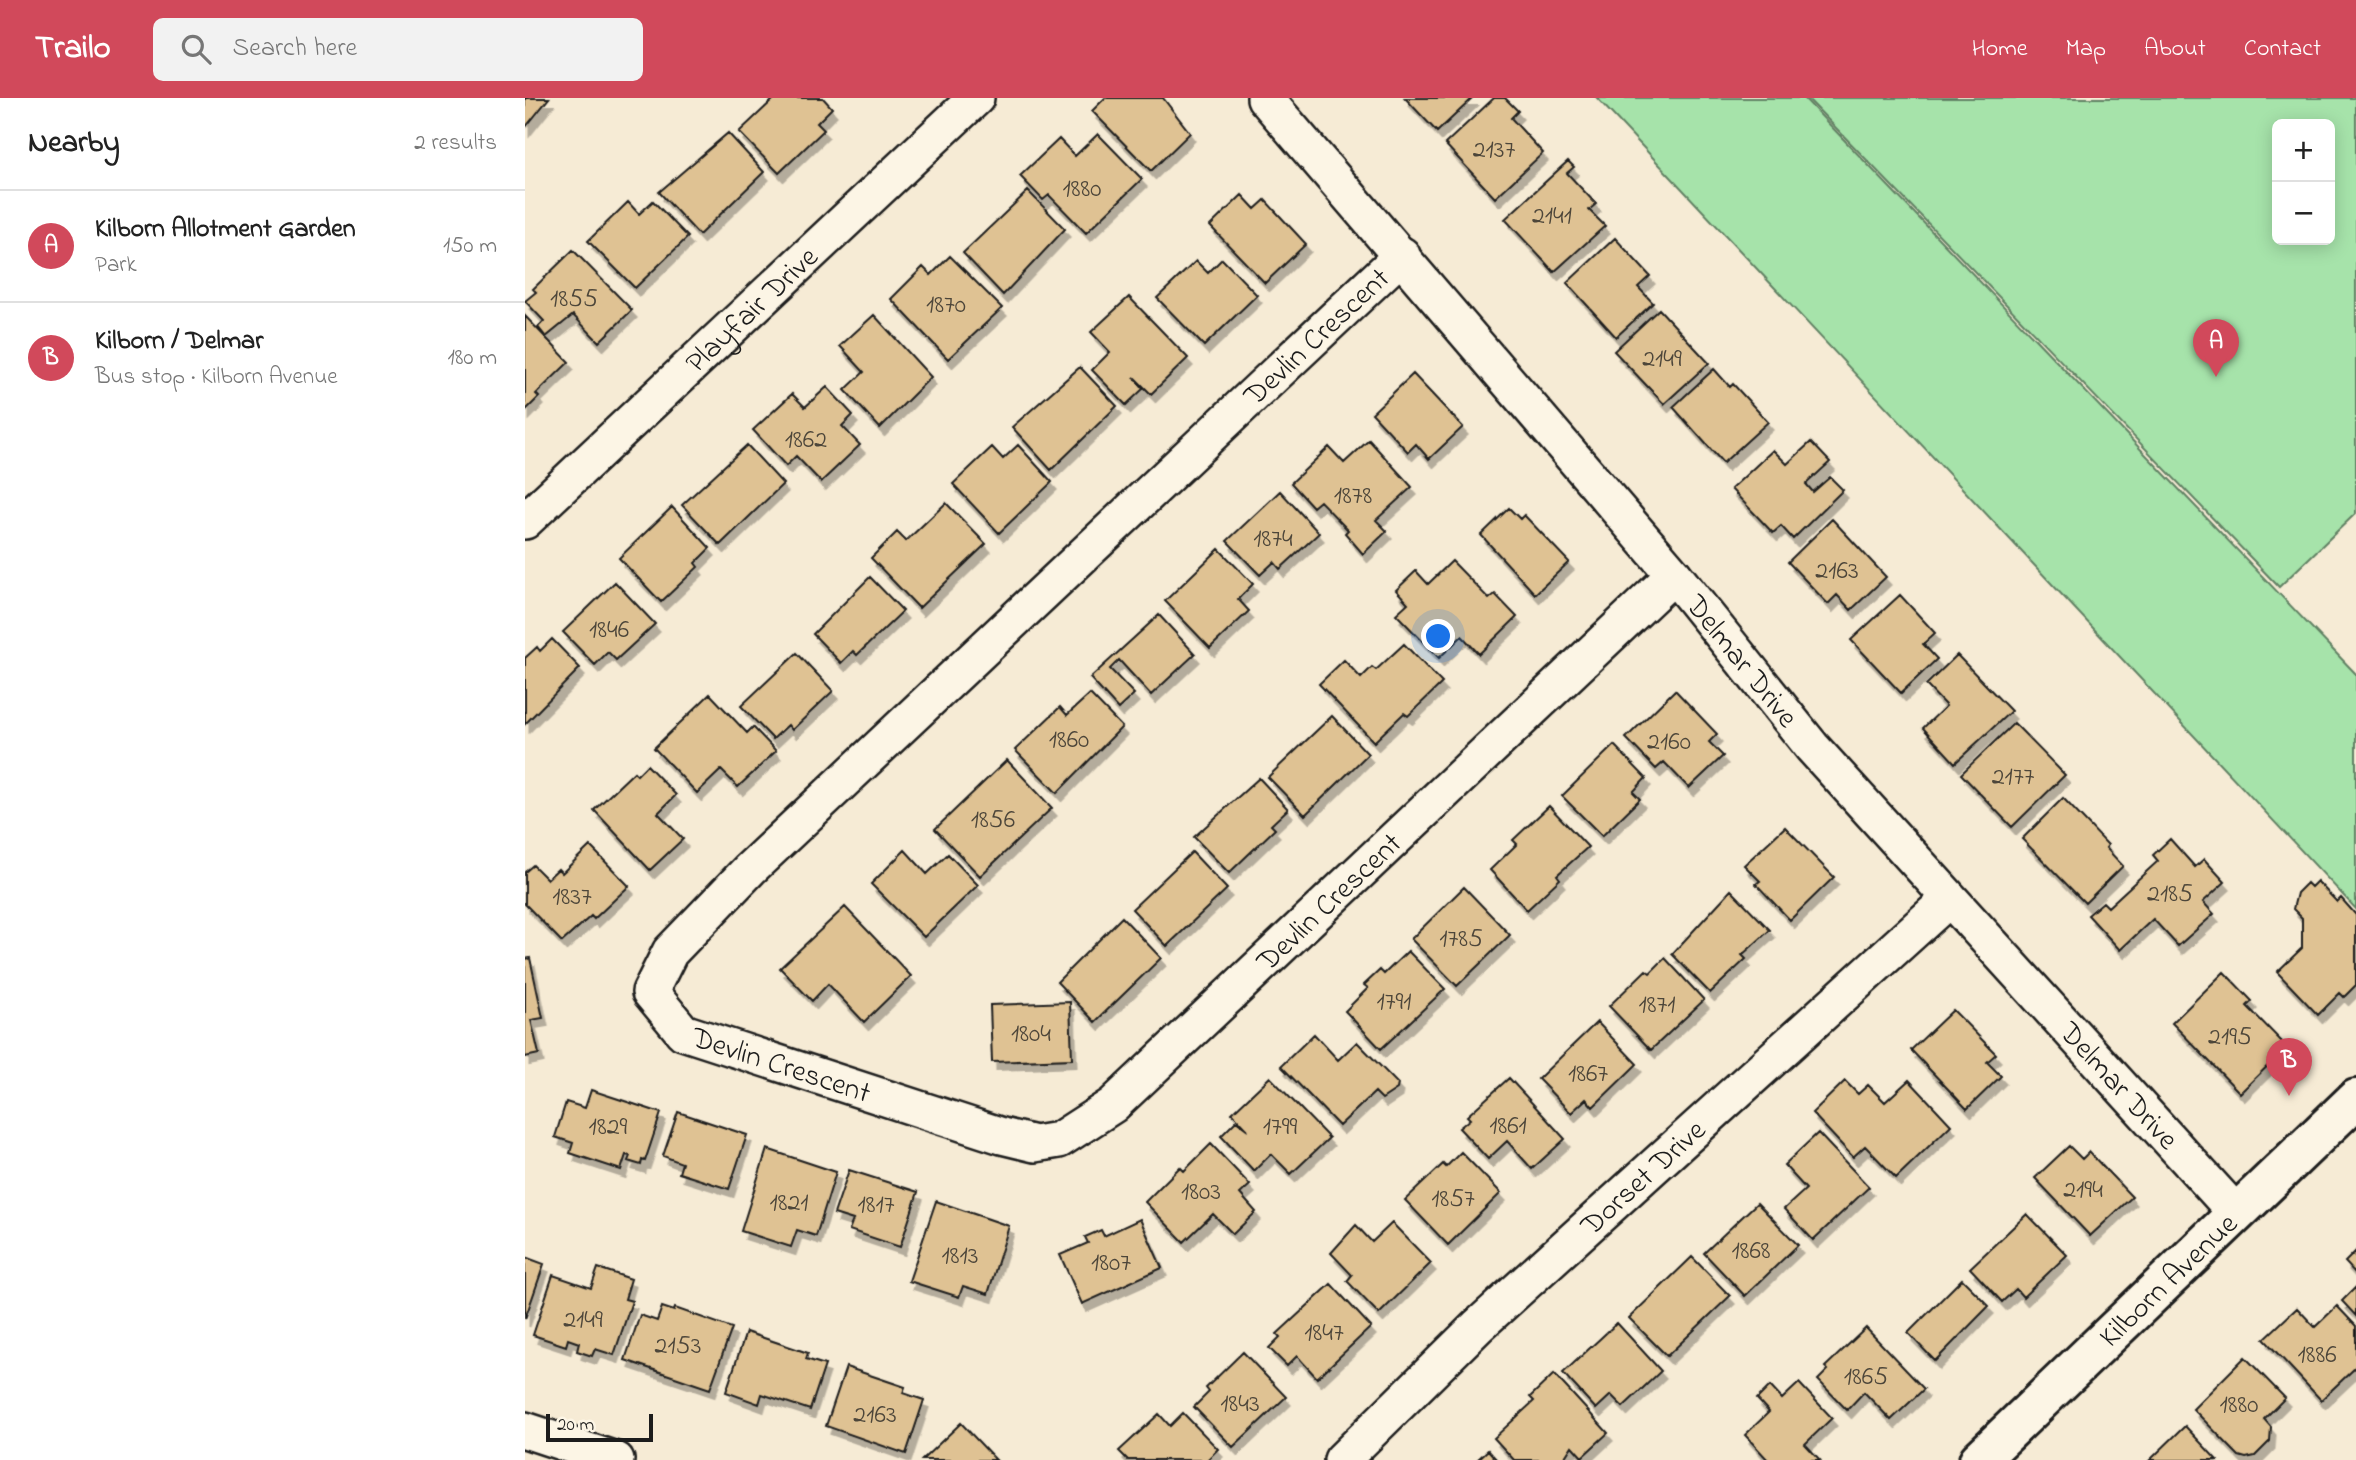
<!DOCTYPE html>
<html lang="en">
<head>
<meta charset="utf-8">
<style>
	:root { --surface:#fff; --page:#f2f2f2; --text:#222; --muted:#767676; --line:#e0e0e0; --accent:#d1495b }
	body { margin:0; font-family:"Indie Flower",sans-serif; background:var(--page); color:var(--text) }
	.controls { position:absolute; right:21px; top:21px; display:grid; overflow:hidden; border-radius:10px; box-shadow:0 4px 18px #0003 }
	.controls button { width:63px; height:63px; display:grid; place-items:center; padding:0; border:0; border-bottom:2px solid var(--line); background:var(--surface); color:var(--text); font:35px sans-serif }
	.scale { position:absolute; left:21px; bottom:18px; width:107px; box-sizing:border-box; padding-left:7px; border:4px solid #1c1c1c; border-top:0; font-size:19px; line-height:24px; white-space:nowrap; color:#1c1c1c; -webkit-text-stroke:5px #fcf5e5; paint-order:stroke }
	.you { position:absolute; left:914px; top:539px; width:24px; height:24px; margin:-18px; border:5px solid #fff; border-radius:50%; background:#1a73e8; box-shadow:0 0 0 10px #1a73e833 }
	.badge { display:grid; place-items:center; width:46px; height:46px; border-radius:50%; background:var(--accent); color:#fff; font-size:23px; font-weight:700 }
	.pin { position:absolute; translate:-50% -58px; filter:drop-shadow(0 2px 4px #0008) }
	.pin::after { content:''; position:absolute; top:37px; width:24px; height:21px; background:inherit; clip-path:polygon(0 0,100% 0,50% 100%) }
	.list { margin:0; padding:0; list-style:none }
	h2 { display:flex; justify-content:space-between; align-items:center; height:91px; margin:0; padding:0 28px; font-size:30px }
	h2 small { font-size:23px; font-weight:400; color:var(--muted) }
	.list li { display:grid; grid-template-columns:46px 1fr auto; gap:21px; align-items:center; box-sizing:border-box; height:112px; padding:0 28px; border-top:2px solid var(--line) }
	.list b { display:block; font-size:26px; white-space:nowrap }
	.list p { margin:0; font-size:23px; white-space:nowrap; color:var(--muted) }
	.list em { font-size:23px; font-style:normal; color:var(--muted) }
	.icon { flex:none; width:38px; height:38px; fill:none; stroke:currentColor; stroke-width:2; stroke-linecap:round; stroke-linejoin:round }
	.map { position:relative; flex:none; width:1831px; height:1362px; overflow:hidden }
	header { display:flex; align-items:center; gap:42px; box-sizing:border-box; height:98px; padding:0 35px; background:var(--accent); color:#fff }
	header strong { font-size:33px }
	nav { display:flex; gap:38px; margin-inline-start:auto; font-size:24px }
	.search { width:490px; height:63px; background:var(--page); display:flex; align-items:center; gap:18px; box-sizing:border-box; padding:0 24px; border-radius:10px; color:var(--muted); font-size:26px }
	main { display:flex }
	aside { flex:1; background:var(--surface) }
	.map>svg:first-child { display:block }
	.green { fill:#a6e3aa; stroke:#618063; stroke-width:2; fill-rule:evenodd }
	.building { fill:#dfc293; stroke:#1c1c1c; stroke-width:2; filter:url(#shadow) }
	.lines { fill:none; stroke-linecap:round; stroke-linejoin:round }
	.street-casing { stroke:#1c1c1c; stroke-width:40 }
	.secondary-casing { stroke:#1c1c1c; stroke-width:44 }
	.street { stroke:#fcf5e5; stroke-width:35 }
	.secondary { stroke:#fcf5e5; stroke-width:38 }
	.labels { text-anchor:middle; stroke-width:5; stroke-linejoin:round; paint-order:stroke }
	.number-label { font-size:26px; fill:#4d463a }
	.street-label { font-size:30px; fill:#1c1c1c; stroke:#fcf5e5 }
</style>
</head>
<body>
<header>
<strong>Trailo</strong>
<div class="search"><svg class="icon" aria-label="search" viewBox="0 0 24 24"><circle cx="10" cy="10" r="6"/><path d="M15 15l6 6"/></svg>Search here</div>
<nav><a>Home</a><a>Map</a><a>About</a><a>Contact</a></nav>
</header>
<main>
<aside>
<h2>Nearby<small>2 results</small></h2>
<ul class="list">
<li><span class="badge">A</span><div><b>Kilborn Allotment Garden</b><p>Park</p></div><em>150 m</em></li>
<li><span class="badge">B</span><div><b>Kilborn / Delmar</b><p>Bus stop · Kilborn Avenue</p></div><em>180 m</em></li>
</ul>
</aside>
<div class="map">
<svg width="1831" height="1362" viewBox="0 0 1831 1362">
	<defs>
		<filter id="shadow"><feDropShadow dx="4.5" dy="8" stdDeviation="0" flood-color="#0004"/></filter>
	</defs>
	<rect width="100%" height="100%" fill="#f6ebd5"/>
	<filter id="ink" filterUnits="userSpaceOnUse"><feTurbulence type="fractalNoise" baseFrequency=".0143" numOctaves="2"/><feDisplacementMap in="SourceGraphic" scale="14" xChannelSelector="R" yChannelSelector="G"/><feConvolveMatrix kernelMatrix="1 2 1 2 8 2 1 2 1" color-interpolation-filters="sRGB"/></filter>
	<g filter="url(#ink)">
		<path class="green" d="M1072,0h207l552,576v235z
			M1282,0h549v415l-77,74zM1805,26v116h-53v-116z"/>
		<path class="building" d="M0,0h24l-24,30z
			M250,0h48l9,10 -15,15 7,7 -45,43 -40,-41z
			M580,0h58l27,35 -39,38 -59,-60z
			M880,0h68l-36,34z
			M969,0h11l13,13 -7,7 32,35 -48,45 -50,-54z
			M203,35l36,39 -65,63 -40,-43z
			M573,36l44,45 -56,54 -37,-38 -6,5 -23,-24 39,-37 16,17z
			M1043,63l6,6 -7,6 29,31 -7,6 16,16 -51,46 -49,-53z
			M503,93l37,38 -62,66 -40,-42z
			M717,97l13,14 10,-9 41,44 -41,39 -55,-57z
			M128,103l35,36 -53,51 -47,-47 40,-39 11,12z
			M1090,140l35,38 -12,11 15,16 -37,34 -49,-54z
			M48,152l59,60 -33,32 -26,-27 -27,22 -8,-10 6,-6 -19,-20 11,-9 -3,-3z
			M425,158l52,52 -54,51 -57,-60 32,-32 8,8z
			M697,161l35,36 -53,51 -47,-48 39,-37 12,12z
			M604,199l59,61 -37,36 -17,-17 9,12 -17,16 -34,-35 18,-18 -19,-20z
			M1134,211l50,54 -45,41 -50,-53z
			M349,217l57,62 -51,51 -35,-38 19,-18 -24,-26z
			M0,218l44,46 -33,32 3,3 -14,14z
			M555,269l37,39 -66,64 -39,-43z
			M1189,271l16,18 3,-3 35,38 -45,41 -50,-56z
			M888,276l50,53 -34,32 -13,-15 -8,8 -36,-39z
			M302,289l26,28 -11,11 18,19 -39,37 -25,-26 -10,10 -33,-36 39,-36 13,13z
			M844,342l43,47 -36,33 11,11 -24,23 -18,-21 3,-3 -28,-29 -7,6 -22,-24 38,-36 15,16z
			M1286,344l19,20 -24,22 7,8 17,-15 13,13 -50,49 -12,-13 -8,7 -42,-44 42,-39 14,14z
			M222,347l36,39 -63,61 -38,-40z
			M493,347l34,37 -53,51 -46,-49 39,-37 11,12z
			M755,393l39,42 -39,36 -6,-7 -14,13 -33,-34z
			M421,405l40,41 -67,64 -48,-50 26,-26 9,9z
			M147,409l38,41 -15,15 3,4 -37,35 -42,-44z
			M984,410l11,11 4,-4 45,47 -34,32 -54,-59z
			M1307,421l54,58 -35,33 -14,-15 -9,9 -40,-42z
			M694,451l34,35 -15,15 11,12 -39,37 -45,-47z
			M927,463l37,38 6,-5 22,23 -38,37 -17,-18 -23,22 -43,-44 12,-11 -12,-13 20,-19 12,13z
			M345,479l33,34 -46,44 -4,-4 -12,12 -28,-29z
			M90,484l40,42 -39,36 -8,-8 -13,13 -32,-33z
			M1375,497l35,38 -12,11 14,15 -36,34 -50,-53z
			M634,517l36,39 -44,41 -32,-35 -9,9 24,25 -16,15 -28,-31z
			M27,541l28,29 -55,56v-66l12,-11 3,4z
			M879,546l38,39 -34,33 -4,-3 -30,29 -55,-58 25,-24 17,18 11,-11 4,3z
			M272,555l36,38 -41,39 -4,-5 -15,14 -32,-33z
			M1432,557l54,56 -56,52 -32,-35 23,-22 -20,-21z
			M1150,592l42,44 -8,8 14,14 -34,32 -25,-26 -8,7 -30,-31z
			M185,596l37,39 6,-6 23,24 -38,36 -17,-17 -24,23 -43,-45z
			M565,596l32,33 -65,66 -42,-43 45,-43 7,8z
			M807,618l36,38 -63,61 -37,-38z
			M1489,625l51,52 -53,52 -51,-53z
			M1089,647l32,33 -13,14 7,7 -38,37 -40,-40z
			M482,662l45,48 -72,68 -45,-47z
			M122,667l29,30 -18,18 25,26 -33,31 -56,-60 40,-38 3,3z
			M734,680l29,31 -17,16 4,4 -46,44 -35,-36z
			M1538,700l45,47 -2,3 17,18 -38,37 -63,-64z
			M1024,708l39,41 -31,28 3,4 -33,31 -37,-40 27,-26 -4,-4z
			M1260,729l49,50 -44,43 -34,-36 4,-3 -16,-16z
			M1645,741l25,28 9,-8 21,23 -22,20 11,12 -36,32 -25,-27 -33,31 -32,-35 15,-13 5,5 50,-46 -5,-6z
			M65,748l39,40 -35,33 -3,-3 -29,26 -37,-38v-32l8,-7 14,14 11,-10 4,4z
			M380,752l22,24 21,-20 30,31 -54,52 -53,-53z
			M667,754l35,37 -60,57 -35,-37z
			M1792,783l20,21 4,-4 15,17v70l-12,12 -4,-4 -22,22 -41,-43 25,-24v-30l-9,-9 4,-16 10,-10 4,4z
			M939,789l46,48 -53,51 -46,-47z
			M1206,792l39,40 -28,25 4,4 -36,34 -38,-39z
			M320,809l66,69 -47,46 -36,-38 -16,17 -32,-33z
			M597,819l39,41 -66,64 -38,-40z
			M883,853l37,38 -64,60 -36,-38 23,-23 -4,-3 16,-15 4,4z
			M5,860l13,60 -12,2 8,34 -14,3v-98z
			M1140,860l39,42 -53,50 -42,-44 37,-36 4,3z
			M1699,874l28,29 -5,5 40,41 -47,46 -68,-70z
			M545,904l2,57 -80,3 -2,-57z
			M1428,912l43,44 -9,8 14,14 -34,33 -56,-59z
			M1072,924l40,42 -44,43 -7,-8 -15,14 -33,-34z
			M789,936l24,26 19,-18 41,42 -1,5 -15,10 -7,-7 -36,34 -58,-60z
			M745,979l59,61 -38,36 -20,-20 -17,17 -33,-35 15,-15 12,9 -16,-17z
			M984,980l56,61 -33,30 -25,-28 -19,18 -29,-31 11,-9 -3,-3z
			M1384,982l42,45 -55,53 -31,-32 -12,11 -41,-44 33,-32 13,13 10,-9 17,17z
			M66,992l70,23 -16,48 -3,-1 -1,5 -13,-4 2,-5 -4,-1 -5,15 -51,-17 3,-10 -18,-6 11,-35 19,6z
			M153,1014l69,23 -18,54 -50,-16 3,-10 -19,-7z
			M1293,1035l51,54 -56,53 -29,-31 22,-20 -22,-24z
			M686,1046l39,41 -10,9 16,18 -23,22 -20,-20 -29,28 -39,-40 35,-35 4,4z
			M1544,1048l13,13 7,-7 43,45 -42,39 -55,-58z
			M242,1051l69,23 -20,64 -19,-6 -6,17 -50,-16z
			M936,1054l40,41 -53,52 -43,-45 38,-36 3,3z
			M324,1072l69,22 -18,55 -51,-17 4,-10 -19,-6z
			M411,1103l73,25 -21,68 -25,-8 -4,11 -50,-16z
			M1232,1105l41,42 -53,51 -41,-43z
			M1502,1116l40,41 -44,42 -7,-8 -14,13 -32,-34z
			M615,1121l22,49 -80,36 -22,-49 28,-12 -3,-6 16,-7 3,6z
			M867,1125l39,40 -52,51 -32,-33 5,-6 -21,-22 25,-28 16,17z
			M1831,1153v23l-11,-12z
			M0,1159l19,7 -19,55z
			M1167,1159l38,39 -63,60 -38,-38z
			M73,1170l33,11 -6,20 7,2 -18,54 -19,-6 -3,7 -15,-5 2,-8 -11,-4 -2,7 -33,-11 20,-60 38,13z
			M1437,1181l27,27 -54,55 -27,-28z
			M806,1186l40,43 -54,51 -20,-22 -10,10 -18,-18 11,-11 -3,-3z
			M1831,1189v29l-14,-15z
			M1812,1208l19,20v41l-35,33 -57,-61 33,-31 18,19z
			M137,1209l12,4 1,-3 57,20 -22,61 -85,-29 15,-45 17,6z
			M1092,1225l44,48 -38,36 -12,-12 -15,14 -33,-36z
			M1341,1230l58,61 -33,31 -27,-28 -17,18 -29,-30 10,-10 -3,-3z
			M221,1234l62,21 -2,6 19,6 -15,45 -48,-16 -3,10 -33,-12z
			M718,1254l43,45 -53,50 -39,-40 15,-15 -3,-4z
			M1720,1259l40,41 -21,21 7,8 -1,14 -15,15 -9,2 -7,-2 -46,-47z
			M321,1269l59,20 -2,6 21,7 -18,54 -80,-28z
			M1029,1276l54,59 -26,24 -10,-11 -9,14h-49l-20,-22 40,-37 -4,-4z
			M1274,1285l33,35 -27,26 15,16h-52l-23,-25 24,-23 -12,-13 13,-13 12,13z
			M658,1315l35,36 -11,11h-79l-9,-9 40,-37 11,12z
			M436,1325l35,37h-74z
			M1660,1328l32,34h-67z
			M963,1352l9,10h-20z"/>
		<g class="lines">
			<defs>
				<g id="street">
					<path id="s1" d="M740,0l409,477 138,172 424,466"/>
					<path id="s2" d="M877,157l-652,614 -80,83 -20,40 33,40 319,104 33,8 24,-4 54,-35 561,-530"/>
					<path id="s3" d="M0,423l451,-423"/>
					<path d="M0,1332l91,30"/>
					<path id="s4" d="M817,1362l136,-134 471,-427"/>
				</g>
				<g id="secondary">
					<path id="s5" d="M1454,1362l377,-361"/>
				</g>
			</defs>
			<use href="#street" class="street-casing"/>
			<use href="#secondary" class="secondary-casing"/>
			<use href="#street" class="street"/>
			<use href="#secondary" class="secondary"/>
		</g>
	</g>
	<g class="labels">
		<g class="number-label">
			<text x="969" y="59">2137</text>
			<text x="557" y="98">1880</text>
			<text x="1027" y="125">2141</text>
			<text x="49" y="208">1855</text>
			<text x="421" y="214">1870</text>
			<text x="1137" y="268">2149</text>
			<text x="281" y="349">1862</text>
			<text x="828" y="405">1878</text>
			<text x="748" y="448">1874</text>
			<text x="1312" y="480">2163</text>
			<text x="84" y="539">1846</text>
			<text x="544" y="649">1860</text>
			<text x="1144" y="651">2160</text>
			<text x="1488" y="686">2177</text>
			<text x="468" y="729">1856</text>
			<text x="1645" y="803">2185</text>
			<text x="47" y="806">1837</text>
			<text x="936" y="848">1785</text>
			<text x="869" y="911">1791</text>
			<text x="1132" y="914">1871</text>
			<text x="506" y="943">1804</text>
			<text x="1705" y="946">2195</text>
			<text x="1063" y="983">1867</text>
			<text x="983" y="1035">1861</text>
			<text x="83" y="1036">1829</text>
			<text x="755" y="1036">1799</text>
			<text x="1558" y="1099">2194</text>
			<text x="676" y="1101">1803</text>
			<text x="928" y="1108">1857</text>
			<text x="264" y="1112">1821</text>
			<text x="351" y="1114">1817</text>
			<text x="1226" y="1160">1868</text>
			<text x="435" y="1165">1813</text>
			<text x="586" y="1172">1807</text>
			<text x="58" y="1229">2149</text>
			<text x="799" y="1242">1847</text>
			<text x="153" y="1255">2153</text>
			<text x="1792" y="1264">1886</text>
			<text x="1341" y="1286">1865</text>
			<text x="715" y="1313">1843</text>
			<text x="1714" y="1314">1880</text>
			<text x="350" y="1324">2163</text>
		</g>
		<g class="street-label">
			<text dy="10" stroke="none"><textPath href="#s3" startOffset="310">Playfair Drive</textPath></text>
			<text transform="translate(791 238) rotate(-43)" y="10">Devlin Crescent</text>
			<text dy="10" stroke="none"><textPath href="#s1" startOffset="738">Delmar Drive</textPath></text>
			<text dy="10" stroke="none"><textPath href="#s2" startOffset="1862">Devlin Crescent</textPath></text>
			<text dy="10" stroke="none"><textPath href="#s2" startOffset="1211">Devlin Crescent</textPath></text>
			<text dy="10" stroke="none"><textPath href="#s1" startOffset="1306">Delmar Drive</textPath></text>
			<text dy="10" stroke="none"><textPath href="#s4" startOffset="413">Dorset Drive</textPath></text>
			<text dy="10" stroke="none"><textPath href="#s5" startOffset="261">Kilborn Avenue</textPath></text>
		</g>
	</g>
</svg>
<div class="controls">
<button>+</button>
<button>−</button>
</div>
<div class="scale">20 m</div>
<div class="you"></div>
<div class="pin badge" style="left:1691px;top:279px">A</div>
<div class="pin badge" style="left:1764px;top:998px">B</div>
</div>
</main>
</body>
</html>
